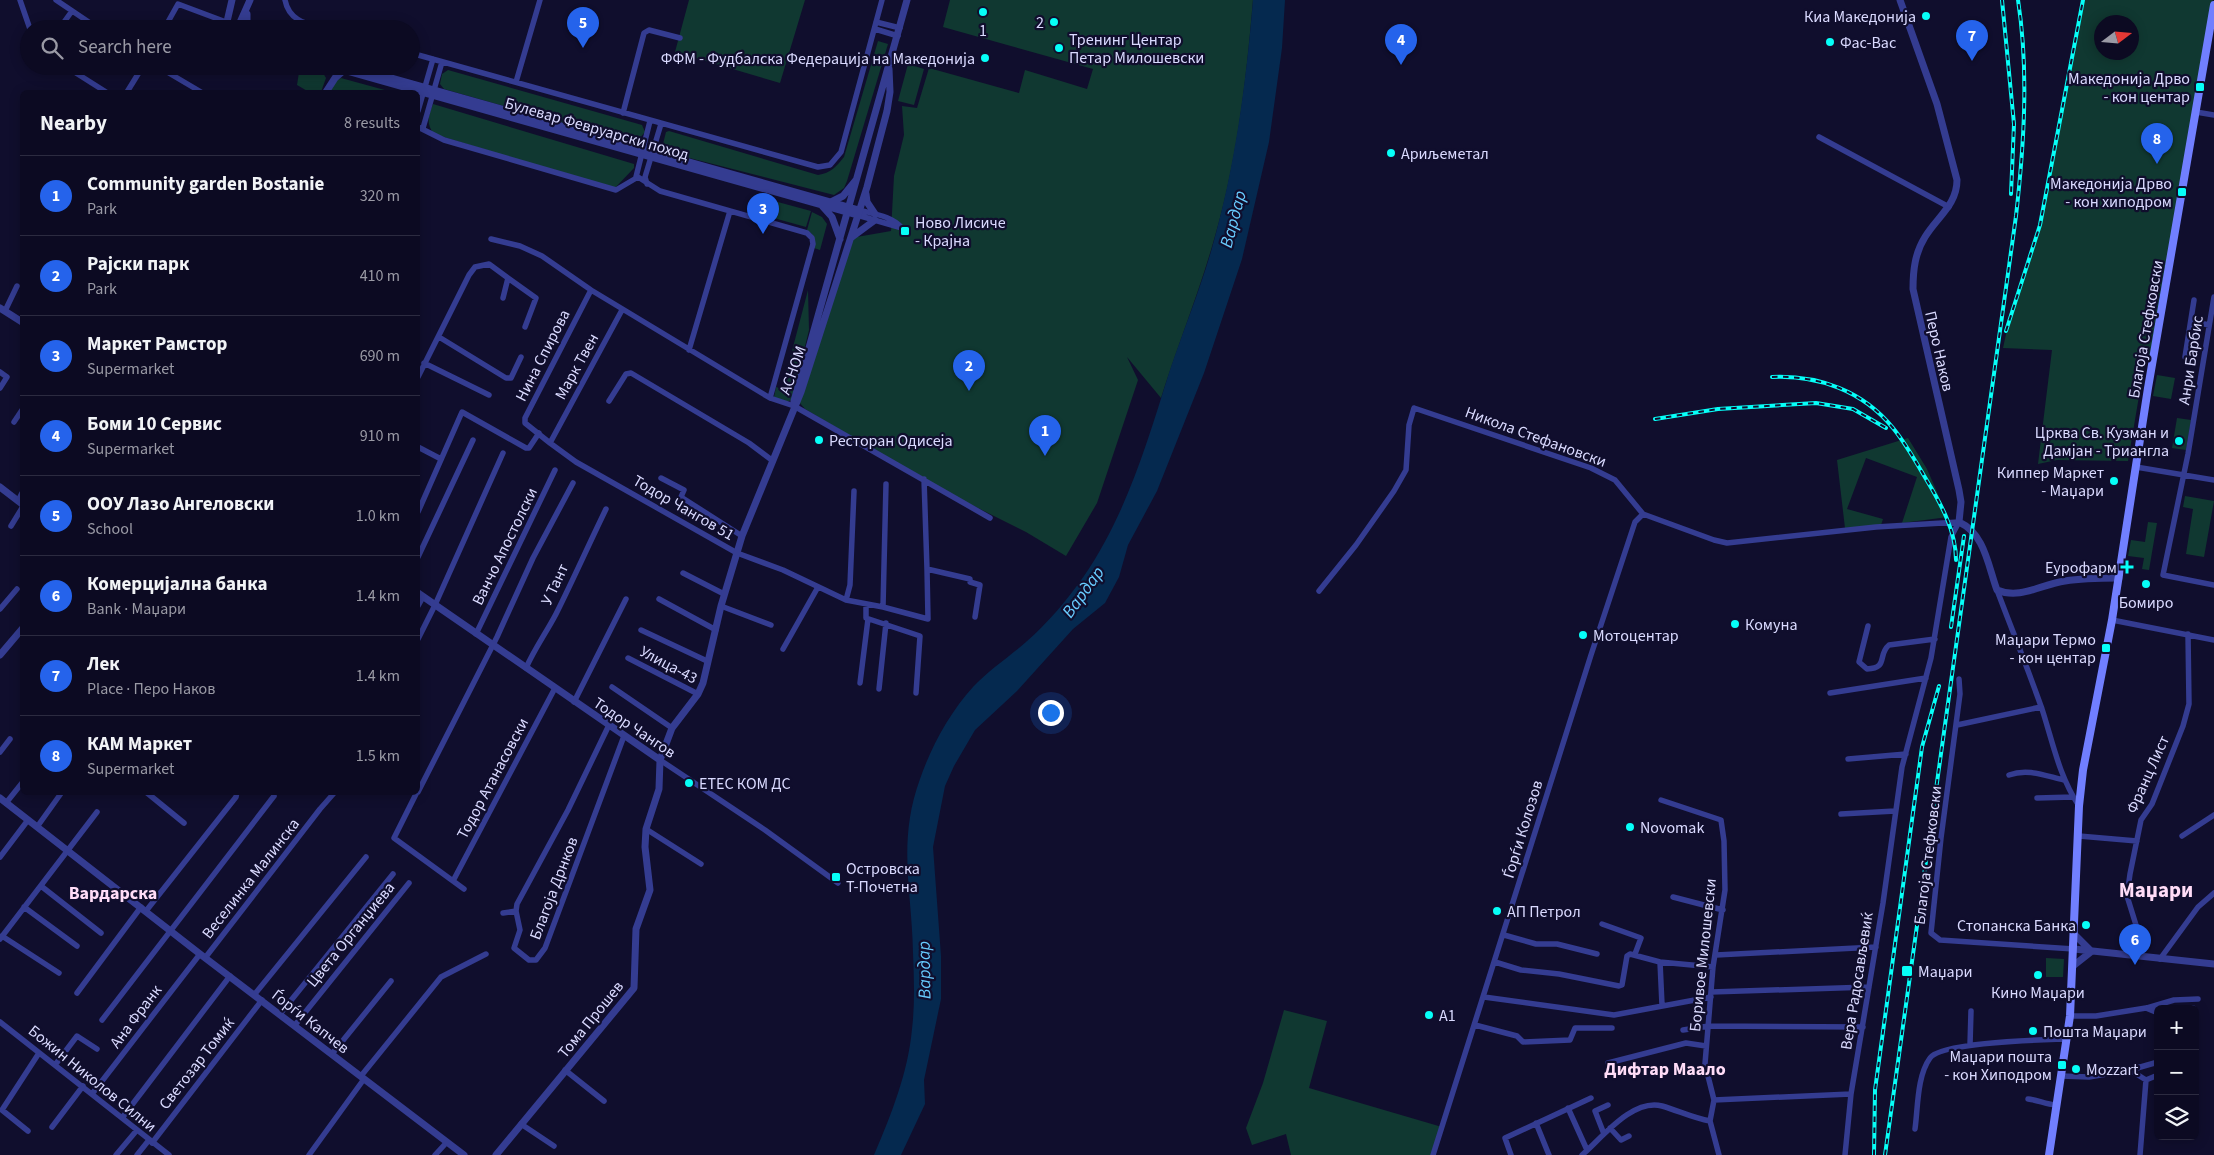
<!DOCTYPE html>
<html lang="en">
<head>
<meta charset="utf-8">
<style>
	:root { --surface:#0c0a22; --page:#1a182f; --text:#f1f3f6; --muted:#9a9aa5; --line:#2c2b40; --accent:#2563eb }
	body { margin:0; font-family:"Source Sans 3",sans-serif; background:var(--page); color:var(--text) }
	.controls { position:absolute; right:15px; bottom:15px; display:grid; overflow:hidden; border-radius:8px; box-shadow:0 2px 12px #0003 }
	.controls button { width:45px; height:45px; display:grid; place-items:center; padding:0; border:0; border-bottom:1px solid var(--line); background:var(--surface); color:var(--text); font:25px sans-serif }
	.compass { position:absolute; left:2094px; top:15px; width:45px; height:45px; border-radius:50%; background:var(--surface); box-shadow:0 2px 12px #0003; rotate:74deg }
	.you { position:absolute; left:1050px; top:712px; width:18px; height:18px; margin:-12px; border:4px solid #fff; border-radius:50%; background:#1a73e8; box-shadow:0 0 0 8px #1a73e833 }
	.badge { display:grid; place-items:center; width:32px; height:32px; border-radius:50%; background:var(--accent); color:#fff; font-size:16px; font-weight:700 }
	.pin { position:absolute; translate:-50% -41px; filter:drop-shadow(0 1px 2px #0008) }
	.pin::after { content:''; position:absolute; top:26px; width:18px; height:15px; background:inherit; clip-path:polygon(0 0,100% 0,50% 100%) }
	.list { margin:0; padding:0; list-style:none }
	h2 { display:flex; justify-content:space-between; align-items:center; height:65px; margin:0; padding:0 20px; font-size:21px }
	h2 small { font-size:16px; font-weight:400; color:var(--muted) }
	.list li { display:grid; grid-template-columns:32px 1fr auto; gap:15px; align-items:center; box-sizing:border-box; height:80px; padding:0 20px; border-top:1px solid var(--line) }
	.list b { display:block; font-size:19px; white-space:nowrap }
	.list p { margin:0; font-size:16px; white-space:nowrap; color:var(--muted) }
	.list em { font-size:16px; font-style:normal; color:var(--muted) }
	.icon { flex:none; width:28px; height:28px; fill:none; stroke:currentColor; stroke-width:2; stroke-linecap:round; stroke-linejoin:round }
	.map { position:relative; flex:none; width:2214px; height:1155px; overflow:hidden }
	.search { position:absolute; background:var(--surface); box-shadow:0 2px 12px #0003; left:20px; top:20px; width:400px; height:55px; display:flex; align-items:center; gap:12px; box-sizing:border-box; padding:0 18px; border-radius:28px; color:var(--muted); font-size:19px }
	.panel { position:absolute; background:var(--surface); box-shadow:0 2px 12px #0003; left:20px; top:90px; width:400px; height:705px; border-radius:8px }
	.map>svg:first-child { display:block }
	.green { fill:#103831; fill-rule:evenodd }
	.water { fill:#05294f }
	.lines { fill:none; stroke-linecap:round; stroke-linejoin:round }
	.minor { stroke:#343c91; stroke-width:5.5 }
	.tertiary { stroke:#343c91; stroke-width:7 }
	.secondary { stroke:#717fff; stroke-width:8 }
	.rail-casing { stroke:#06fff8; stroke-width:4 }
	.rail { stroke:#100e2d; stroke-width:2; stroke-dasharray:5.5; stroke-linecap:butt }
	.poi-dot { fill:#06fff8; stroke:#100e2d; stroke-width:2 }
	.labels { text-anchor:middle; stroke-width:4.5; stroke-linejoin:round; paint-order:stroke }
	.poi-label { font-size:16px; fill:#dadaff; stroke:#100e2d; text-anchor:start }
	.street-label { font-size:16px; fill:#dadaff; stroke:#100e2d }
	.water-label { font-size:18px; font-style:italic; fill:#68ccff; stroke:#100e2d }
	.neighbourhood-label { font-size:18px; font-weight:bold; fill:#ffdcf7; stroke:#100e2d }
	.district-label { font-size:21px; font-weight:bold; fill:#ffdcf7; stroke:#100e2d }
</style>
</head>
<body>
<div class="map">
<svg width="2214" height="1155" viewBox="0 0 2214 1155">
	<rect width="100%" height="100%" fill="#100e2d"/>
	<path class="green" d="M689,0h116l-25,83 -105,-31z
		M950,0h303c-7,84 -17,169 -42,250 -15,50 -34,98 -50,148l-34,-41 11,23 -41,123 -31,53 -40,-24 -84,-42 -137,-81 -6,-7 52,-164 40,-7 3,-55 10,-41 -2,-29 15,2 12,-40 90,25 6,-23 62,19 6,-20 -150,-42z
		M2083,0h130l-58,356 -9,-1 -18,106 -71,-1 -19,4 14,-114 -49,-2 8,-37 30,-86zM2102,22h30v30h-30z
		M878,41l10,3 -41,137 -3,7 -10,7 -168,-43 -4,-4 4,-16 3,-1 149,44c13,-2 18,-8 26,-18z
		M908,64l16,5 -10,36 -16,-4z
		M300,66l23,7 3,5 -5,14h-12l-12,-7z
		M448,70l194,55 3,7 -7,8 -8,2 -186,-53 -4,-5 2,-10z
		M341,78l51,14h-62l6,-11z
		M433,104l201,60v4l-20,21 -180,-55c-8,-10 -6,-18 -1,-30z
		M763,198l48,13 -5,16 -47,-13z
		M812,212l10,5 5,7 -7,26 -6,-2 -2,-14 -5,-4z
		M808,290l1,40 -17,70 -7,2 -11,-5 2,-10 6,2z
		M2157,375l18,3 -4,21 -18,-3z
		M2177,418l14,2 -5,30 -14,-2z
		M1908,438l19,31 21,48 -46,6 15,-46 -51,-19 -19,51 36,10 -2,6 -36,3 -8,-68z
		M2185,496l29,5 -10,56 -18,-3 7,-45 -10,-2z
		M2148,522l9,1 -8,47 -7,-1 2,-11 -16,-2 3,-16 14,2z
		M2046,958l18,1 -1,18h-17z
		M1284,1010l43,11 -18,67 133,39 -10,28h-141l-5,-21 -34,11 -6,-17 17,-45z"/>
	<path class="water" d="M1253,0h32l-3,48 -13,94 -27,117 -38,114 -47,118 -29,54 -9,32 -14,26 -32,26 -56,62 -42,39 -21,36 -9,20 -12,61 8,109v43l-17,81 1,24 -24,51h-27c17,-40 34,-82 38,-126 3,-25 2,-51 1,-76 -1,-62 -16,-111 7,-174 11,-32 30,-67 53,-92 16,-17 36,-30 53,-45 22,-19 41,-42 58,-66 42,-61 63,-133 85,-203 14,-42 31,-83 43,-125 23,-81 34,-164 41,-248z"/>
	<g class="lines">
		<path class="minor" d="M20,0l10,29
			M56,0l43,29
			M285,0c4,21 22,24 39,29
			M876,22l24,6
			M59,29l13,-18
			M164,29l14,-25 48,18
			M875,29l23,7
			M411,53l407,114 12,-2 11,-13 41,-152
			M65,66l41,26
			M157,66l44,26
			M516,82l24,-82
			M127,92l16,-26
			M418,111l15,-52
			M2196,112l18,3
			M623,113l21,-80 5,-3 31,8
			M418,127l26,13 172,50 22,-13 22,14 147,42 5,5 1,6 -43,154 24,8 196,112
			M423,128l19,-66
			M1819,137l130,70
			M636,177l14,-56
			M647,184l-2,-7 16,-53
			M859,210c15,4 33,6 43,18
			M857,215l45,13
			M491,239l29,7 22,10 49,34 179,108
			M508,278l28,20 -11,29
			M2214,297l-26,157 -25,121 51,10
			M622,310l-72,133 26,19 161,91 46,17 63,30 37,7 45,12 -1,-50 43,10v3l10,3 -5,32
			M5,311l12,-25
			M2191,321l18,4
			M439,337l67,41h5l10,-21
			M689,350l41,-139
			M2185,357l9,-57
			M424,363l65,32
			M0,372l7,5 -7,11
			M418,377l51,-102 6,-8 14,-3 19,14 -5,20
			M609,401l17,-27 5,-1 118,70 24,18
			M14,422l8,-12
			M550,443l-25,-20v-5l66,-128
			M418,447l23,12
			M2136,467l78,13
			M661,478l23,12 -3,7 61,39
			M924,479l3,90
			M18,501l4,-8
			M418,512l44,-100 64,36h3l10,-15
			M11,526l11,-18
			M418,557l55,-117
			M683,573l41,21
			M1997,590c15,40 31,79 45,119 11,34 17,67 37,97
			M1319,591l37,-46 38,-54 12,-21 3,-45 5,-17 177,60 24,12 28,34 71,26 13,3 149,-16 83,-5
			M659,599l57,31
			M846,600l4,-15 4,-94
			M866,604v14l54,18 -4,57
			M418,606l5,-9
			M721,606l50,19
			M883,607l3,-123
			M0,609l17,-20
			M2112,620l102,20
			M1868,626l-9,36 8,7c22,-1 10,-14 22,-24l46,-6
			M641,630l66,31
			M476,634l79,-164
			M418,639l17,-34 68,-152
			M783,649l35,-62
			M628,658l70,36
			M526,668c9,-20 20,-35 30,-54 17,-34 33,-70 50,-105
			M1959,679l1,15 -19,144 -10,95 9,7 134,9
			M860,683l8,-64
			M612,687l60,41
			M879,689l7,-66
			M1830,693l96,-15
			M574,702l52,-103
			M609,725l-41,85 -51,94 -1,7 4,19 -6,18 15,12h7l9,-12 79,-212
			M1957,725l84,-18
			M0,752l10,-13
			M1848,759l58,-5
			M660,760l105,70 73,53
			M2009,775c19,-7 37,1 55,5
			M146,792l38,31
			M417,792l-23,46 70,51
			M418,792l79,-155 36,-79 40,-75
			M2037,798l36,-1
			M1661,800l60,20 3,21 1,49 -12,77 -8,97 9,36 -4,21 9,34
			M6,803l16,-20
			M1841,814l54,-3
			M37,827l25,-35
			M646,829l55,35
			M2079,836l58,5
			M2182,836l32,-21
			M0,857l28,-37
			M453,881l102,-193
			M41,886l60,47
			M1673,897l50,13
			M24,907l53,39
			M146,911l90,-114 1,-5
			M503,913l13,-2
			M1602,924l39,14 -6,16
			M2136,925l-9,-29 3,-22 11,-54 11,-16 31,-78 6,-22 -1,-70
			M1504,935l32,9h21l40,10
			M2,936l57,37
			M0,939l97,-127
			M1716,955l160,-8
			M205,958l115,-149 15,-17
			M2160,959l38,-52 16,-14
			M1495,962l26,8 38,4 60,12 3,-1 5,-29 3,-2 30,8 53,5
			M1660,962l2,43
			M1711,992l158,-5
			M77,993l64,-86
			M254,995l112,-138
			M1484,997l130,18 97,-18
			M2147,1008l27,-8 24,-1
			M2188,1009l5,-1
			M280,1014l113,-140
			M2070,1016h26l50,-8 12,5
			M102,1020l172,-224
			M0,1022l169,133
			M295,1025l114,-142
			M1475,1025l42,11 6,6 47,-2 5,-12h37
			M1683,1030l26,-4 154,1
			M1970,1045l1,-34
			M332,1054l59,-73
			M1608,1063l78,-20 20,3
			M55,1065l22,-29 20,13
			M565,1070l39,31
			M2130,1070l16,10 12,-5
			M361,1076l80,-99 45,-23
			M2061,1076l28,1 41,-7 28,-8
			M92,1094l108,-140
			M2028,1099c10,1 17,5 28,6
			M1714,1100l137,-6
			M1568,1108l19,42
			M122,1118l108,-142
			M1536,1123l13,32
			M521,1124l33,22
			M52,1127l31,-41
			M1610,1128l11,12 8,-4
			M1915,1129c3,-22 2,-53 15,-71 11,-16 112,-18 135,-19
			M28,1131l-26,-21 37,-57
			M1604,1134l-9,-23 13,-6
			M152,1143l110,-143
			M116,1155l21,-25
			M137,1155l12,-15
			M309,1155l55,-76
			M435,1155l12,-13
			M1433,1155l158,-500 44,-133 8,-8
			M1511,1155l-6,-17 86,-40
			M1582,1155c19,-16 50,-57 80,-49 17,5 31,12 48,15
			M1845,1155l6,-61 32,-191 19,-136 29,-109 20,-121 8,-15
			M2140,1155l6,-75"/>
		<path class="tertiary" d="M1900,0l37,104 20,76c0,25 -20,37 -32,57 -10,16 -12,33 -12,52l46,201 2,12 -2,20c26,12 29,44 38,68 23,10 45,-6 68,-9 18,-3 36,-3 54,-3
			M226,22l8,7 4,-2 12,-27
			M226,26l6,-26
			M247,29v-15
			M329,66l528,149
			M349,66l510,144
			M326,92l9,-14 8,-7
			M866,194l1,8 8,12
			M831,202l12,-6 13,-16
			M823,207l9,10 8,22
			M852,237l23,-17
			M0,308l22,14
			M794,401l113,-401
			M0,487l22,17
			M418,593l242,167
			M0,655l22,-26
			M0,798l200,156 264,201
			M2075,935l14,14
			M2074,949l140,15
			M2073,966l19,-15
			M496,1155l138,-167 2,-59 14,-39 -5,-43 1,-18 13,-40 1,-29 12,-32 26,-34 5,-11 18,-77 21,-70 59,-144 66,-205 20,-76 3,-19 -1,-23"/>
		<path class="secondary" d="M2049,1155l21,-139 9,-210 4,-36 29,-150 36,-232 66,-383"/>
		<defs>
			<path id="rail" d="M2002,0l12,124 -3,70
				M2006,331l34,-106 43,-225
				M1772,377c47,-2 91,14 121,51 13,16 23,34 33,51 15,25 30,52 30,81
				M1655,419l63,-10 98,-6 37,6 33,19
				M1951,627l13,-91
				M1874,1155l1,-65 47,-343 17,-61
				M1885,1155l131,-939c8,-71 13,-145 2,-216"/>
		</defs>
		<use href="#rail" class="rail-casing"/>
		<use href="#rail" class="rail"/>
	</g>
	<g class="poi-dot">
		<circle cx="983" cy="12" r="5"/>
		<circle cx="1926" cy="16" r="5"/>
		<circle cx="1054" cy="22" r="5"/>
		<circle cx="1830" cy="42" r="5"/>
		<circle cx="1059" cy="48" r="5"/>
		<circle cx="985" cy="58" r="5"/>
		<rect x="2195" y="82" width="10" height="10" rx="2.5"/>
		<circle cx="1391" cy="153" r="5"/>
		<rect x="2177" y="187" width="10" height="10" rx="2.5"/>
		<rect x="900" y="226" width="10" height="10" rx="2.5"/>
		<circle cx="819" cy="440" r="5"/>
		<circle cx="2179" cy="441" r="5"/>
		<circle cx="2114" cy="481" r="5"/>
		<path d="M2124.5 559.5h5v5h5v5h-5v5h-5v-5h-5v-5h5z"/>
		<circle cx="2146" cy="584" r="5"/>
		<circle cx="1735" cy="624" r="5"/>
		<circle cx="1583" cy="635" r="5"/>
		<rect x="2101" y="643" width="10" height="10" rx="2.5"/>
		<circle cx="689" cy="783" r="5"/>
		<circle cx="1630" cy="827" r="5"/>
		<rect x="831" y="872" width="10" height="10" rx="2.5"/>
		<circle cx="1497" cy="911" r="5"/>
		<circle cx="2086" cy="925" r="5"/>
		<rect x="1901" y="965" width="12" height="12" rx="2.5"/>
		<circle cx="2038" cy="975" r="5"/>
		<circle cx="1429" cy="1015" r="5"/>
		<circle cx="2033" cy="1031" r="5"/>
		<rect x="2057" y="1060" width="10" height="10" rx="2.5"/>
		<circle cx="2076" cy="1069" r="5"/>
	</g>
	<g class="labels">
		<g class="poi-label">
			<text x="1916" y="22" text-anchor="end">Киа Македонија</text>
			<text x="1044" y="28" text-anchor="end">2</text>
			<text x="983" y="36" text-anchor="middle">1</text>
			<text x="1069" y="45">Тренинг Центар<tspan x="1069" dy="18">Петар Милошевски</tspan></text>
			<text x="1840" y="48">Фас-Вас</text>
			<text x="975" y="64" text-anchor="end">ФФМ - Фудбалска Федерација на Македонија</text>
			<text x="2190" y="84" text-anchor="end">Македонија Дрво<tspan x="2190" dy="18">- кон центар</tspan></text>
			<text x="1401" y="159">Ариљеметал</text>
			<text x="2172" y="189" text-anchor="end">Македонија Дрво<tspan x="2172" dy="18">- кон хиподром</tspan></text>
			<text x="915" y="228">Ново Лисиче<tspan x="915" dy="18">- Крајна</tspan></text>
			<text x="2169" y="438" text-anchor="end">Црква Св. Кузман и<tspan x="2169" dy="18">Дамјан - Триангла</tspan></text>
			<text x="829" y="446">Ресторан Одисеја</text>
			<text x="2104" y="478" text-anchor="end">Киппер Маркет<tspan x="2104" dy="18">- Маџари</tspan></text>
			<text x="2117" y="573" text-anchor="end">Еурофарм</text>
			<text x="2146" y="608" text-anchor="middle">Бомиро</text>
			<text x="1745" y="630">Комуна</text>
			<text x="1593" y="641">Мотоцентар</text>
			<text x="2096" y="645" text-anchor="end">Маџари Термо<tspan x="2096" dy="18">- кон центар</tspan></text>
			<text x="699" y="789">ЕТЕС КОМ ДС</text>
			<text x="1640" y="833">Novomak</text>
			<text x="846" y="874">Островска<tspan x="846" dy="18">Т-Почетна</tspan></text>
			<text x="1507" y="917">АП Петрол</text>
			<text x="2076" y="931" text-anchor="end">Стопанска Банка</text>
			<text x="1918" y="977">Маџари</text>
			<text x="2038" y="998" text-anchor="middle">Кино Маџари</text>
			<text x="1439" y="1021">А1</text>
			<text x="2043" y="1037">Пошта Маџари</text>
			<text x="2052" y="1062" text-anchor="end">Маџари пошта<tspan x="2052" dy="18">- кон Хиподром</tspan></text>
			<text x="2086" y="1075">Mozzart</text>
		</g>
		<g class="street-label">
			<text transform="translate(597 128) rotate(16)" y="6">Булевар Февруарски поход</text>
			<text transform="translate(2145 329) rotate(-80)" y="6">Благоја Стефковски</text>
			<text transform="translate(1940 351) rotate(77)" y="6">Перо Наков</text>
			<text transform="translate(542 355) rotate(-63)" y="6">Нина Спирова</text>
			<text transform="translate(2190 360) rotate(-81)" y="6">Анри Барбис</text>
			<text transform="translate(576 366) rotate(-61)" y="6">Марк Твен</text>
			<text transform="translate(792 370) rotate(-70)" y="6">АСНОМ</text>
			<text transform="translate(1536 436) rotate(20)" y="6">Никола Стефановски</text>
			<text transform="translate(684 507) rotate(30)" y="6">Тодор Чангов 51</text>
			<text transform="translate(504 546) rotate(-64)" y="6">Ванчо Апостолски</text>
			<text transform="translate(554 584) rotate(-65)" y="6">У Тант</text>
			<text transform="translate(669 664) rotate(28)" y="6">Улица-43</text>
			<text transform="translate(635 727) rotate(34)" y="6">Тодор Чангов</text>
			<text transform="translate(2147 774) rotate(-66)" y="6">Франц Лист</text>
			<text transform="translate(492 778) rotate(-62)" y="6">Тодор Атанасовски</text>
			<text transform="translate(1522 829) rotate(-73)" y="6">Ѓорѓи Колозов</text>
			<text transform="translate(1927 855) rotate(-83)" y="6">Благоја Стефковски</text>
			<text transform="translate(250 878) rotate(-52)" y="6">Веселинка Малинска</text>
			<text transform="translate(553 888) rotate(-69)" y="6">Благоја Дрнков</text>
			<text transform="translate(350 934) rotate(-51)" y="6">Цвета Органџиева</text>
			<text transform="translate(1702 955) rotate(-84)" y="6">Боривое Милошевски</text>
			<text transform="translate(1856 981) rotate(-81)" y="6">Вера Радосављевиќ</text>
			<text transform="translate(135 1016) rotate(-53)" y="6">Ана Франк</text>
			<text transform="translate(590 1019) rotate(-51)" y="6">Тома Прошев</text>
			<text transform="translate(311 1021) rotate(38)" y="6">Ѓорѓи Капчев</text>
			<text transform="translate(196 1063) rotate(-52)" y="6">Светозар Томиќ</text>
			<text transform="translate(93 1078) rotate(39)" y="6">Божин Николов Силни</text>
		</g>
		<g class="water-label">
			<text transform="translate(1233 219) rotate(-75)" y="6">Вардар</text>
			<text transform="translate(1083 592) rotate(-54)" y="6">Вардар</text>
			<text transform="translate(924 970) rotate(-91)" y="6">Вардар</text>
		</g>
		<g class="neighbourhood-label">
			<text x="113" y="899">Вардарска</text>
			<text x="1665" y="1075">Дифтар Маало</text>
		</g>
		<g class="district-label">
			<text x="2156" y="897">Маџари</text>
		</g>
	</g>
</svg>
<div class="controls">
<button>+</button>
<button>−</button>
<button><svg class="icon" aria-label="layers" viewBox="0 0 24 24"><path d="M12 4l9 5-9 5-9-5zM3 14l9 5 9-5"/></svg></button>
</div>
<svg class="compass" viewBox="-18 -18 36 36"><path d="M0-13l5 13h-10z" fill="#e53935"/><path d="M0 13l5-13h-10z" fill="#9a9aa5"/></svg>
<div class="you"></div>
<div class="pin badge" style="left:1045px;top:456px">1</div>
<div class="pin badge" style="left:969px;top:391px">2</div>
<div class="pin badge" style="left:763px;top:234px">3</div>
<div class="pin badge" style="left:1401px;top:65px">4</div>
<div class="pin badge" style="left:583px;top:48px">5</div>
<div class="pin badge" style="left:2135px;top:965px">6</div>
<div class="pin badge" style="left:1972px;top:61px">7</div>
<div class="pin badge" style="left:2157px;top:164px">8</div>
<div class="search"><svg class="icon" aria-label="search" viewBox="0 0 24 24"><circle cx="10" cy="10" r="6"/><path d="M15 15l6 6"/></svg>Search here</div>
<section class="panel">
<h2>Nearby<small>8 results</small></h2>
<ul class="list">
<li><span class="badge">1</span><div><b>Community garden Bostanie</b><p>Park</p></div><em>320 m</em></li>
<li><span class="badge">2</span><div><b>Рајски парк</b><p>Park</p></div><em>410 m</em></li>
<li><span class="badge">3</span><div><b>Маркет Рамстор</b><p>Supermarket</p></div><em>690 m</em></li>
<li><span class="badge">4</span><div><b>Боми 10 Сервис</b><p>Supermarket</p></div><em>910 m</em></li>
<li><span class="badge">5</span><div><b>ООУ Лазо Ангеловски</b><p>School</p></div><em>1.0 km</em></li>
<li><span class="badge">6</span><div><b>Комерцијална банка</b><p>Bank · Маџари</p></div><em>1.4 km</em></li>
<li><span class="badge">7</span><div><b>Лек</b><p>Place · Перо Наков</p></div><em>1.4 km</em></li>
<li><span class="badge">8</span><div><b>КАМ Маркет</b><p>Supermarket</p></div><em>1.5 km</em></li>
</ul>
</section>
</div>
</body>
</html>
